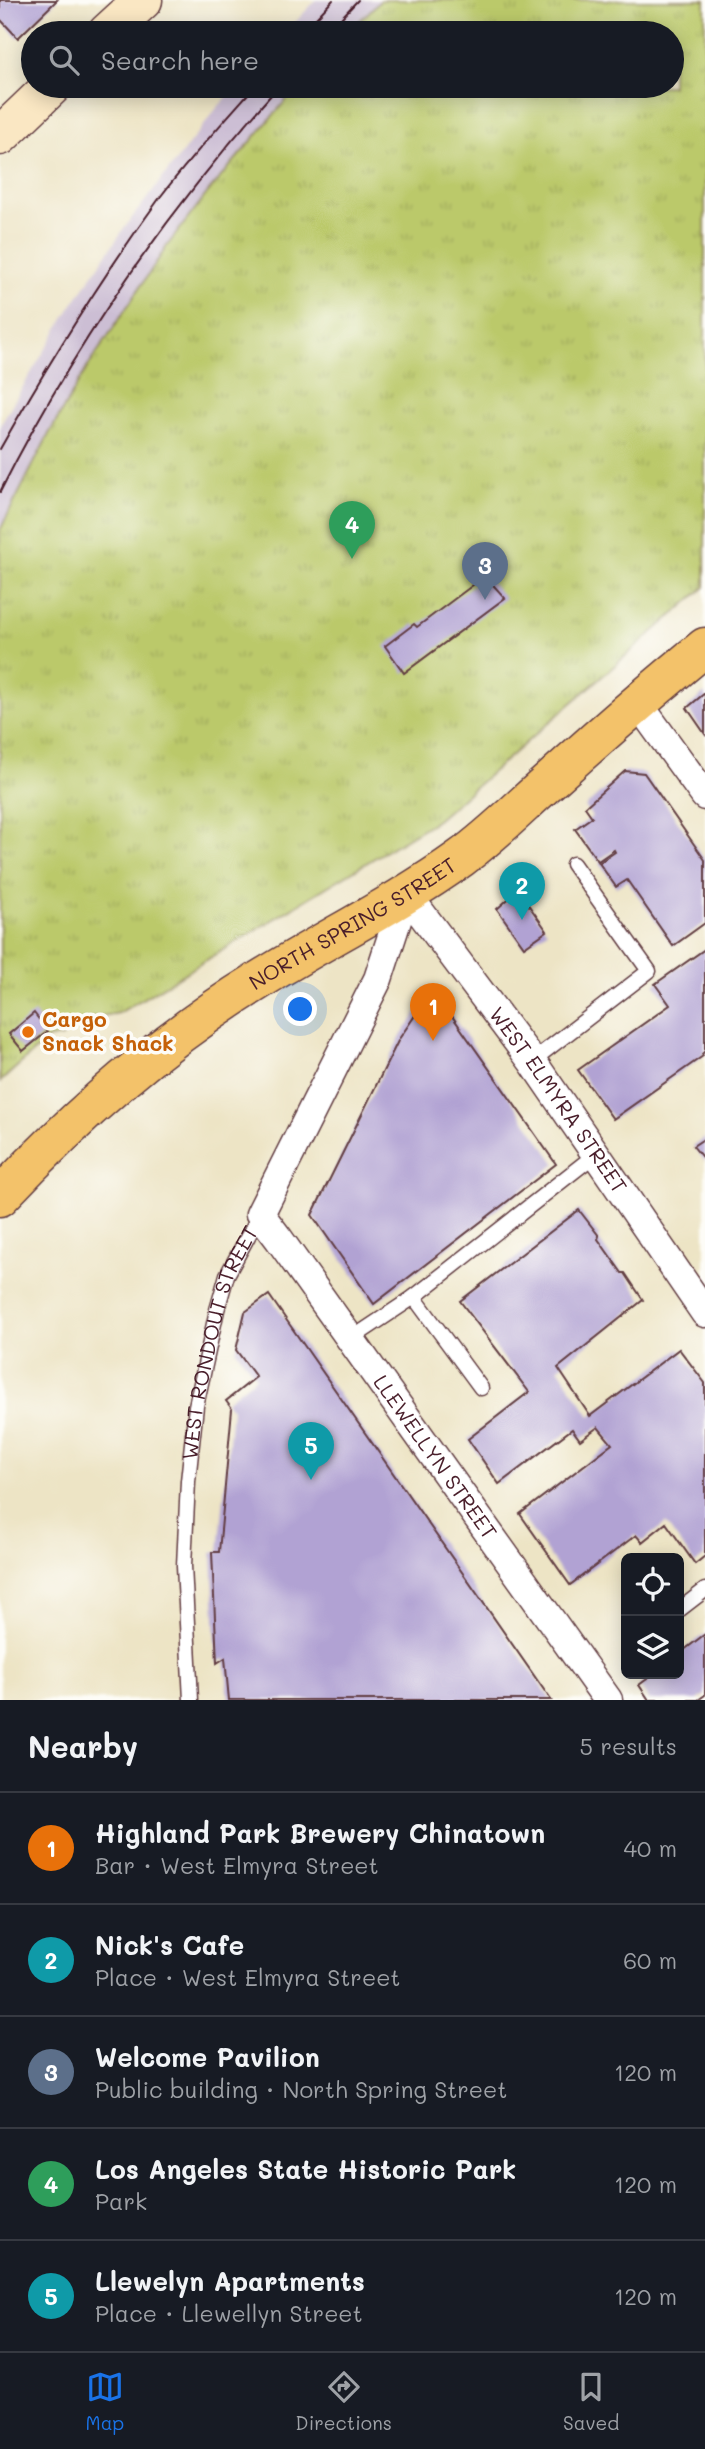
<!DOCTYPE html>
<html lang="en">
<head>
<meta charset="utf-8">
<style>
	:root { --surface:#171b24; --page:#242831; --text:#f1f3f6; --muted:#9ea1a6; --line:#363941; --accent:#1a73e8 }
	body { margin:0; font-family:Mali,sans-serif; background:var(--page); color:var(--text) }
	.controls { position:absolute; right:21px; bottom:21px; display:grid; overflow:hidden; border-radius:10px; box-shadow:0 4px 18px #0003 }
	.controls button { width:63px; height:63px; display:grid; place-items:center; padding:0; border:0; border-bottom:2px solid var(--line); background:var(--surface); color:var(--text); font:35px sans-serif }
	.you { position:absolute; left:301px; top:1010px; width:24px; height:24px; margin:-18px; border:5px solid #fff; border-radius:50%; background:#1a73e8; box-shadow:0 0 0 10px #1a73e833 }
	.badge { display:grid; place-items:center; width:46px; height:46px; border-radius:50%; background:var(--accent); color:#fff; font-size:23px; font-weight:700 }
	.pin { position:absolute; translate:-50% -58px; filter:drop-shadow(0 2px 4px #0008) }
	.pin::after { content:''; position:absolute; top:37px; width:24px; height:21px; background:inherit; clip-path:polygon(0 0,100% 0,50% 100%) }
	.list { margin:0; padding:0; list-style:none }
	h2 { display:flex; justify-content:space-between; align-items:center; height:91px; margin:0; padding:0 28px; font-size:30px }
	h2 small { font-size:23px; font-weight:400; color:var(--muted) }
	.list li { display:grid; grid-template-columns:46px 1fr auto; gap:21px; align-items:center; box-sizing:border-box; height:112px; padding:0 28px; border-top:2px solid var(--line) }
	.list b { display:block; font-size:26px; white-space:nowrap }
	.list p { margin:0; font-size:23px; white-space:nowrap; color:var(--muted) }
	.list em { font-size:23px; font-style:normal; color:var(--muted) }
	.icon { flex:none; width:38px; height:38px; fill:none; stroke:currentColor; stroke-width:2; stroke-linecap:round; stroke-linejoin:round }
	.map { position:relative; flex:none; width:705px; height:1700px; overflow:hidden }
	.search { position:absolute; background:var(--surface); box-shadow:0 4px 18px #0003; left:21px; right:21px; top:21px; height:77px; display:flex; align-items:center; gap:18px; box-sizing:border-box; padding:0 24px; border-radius:38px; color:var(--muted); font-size:26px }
	.sheet { height:651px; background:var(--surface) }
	nav { display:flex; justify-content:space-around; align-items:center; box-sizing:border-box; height:98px; border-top:2px solid var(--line); background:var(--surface); font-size:19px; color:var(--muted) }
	nav a { display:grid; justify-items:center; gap:4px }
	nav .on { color:var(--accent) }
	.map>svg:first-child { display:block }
	.railway { fill:#ccbed4 }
	.grass { fill:url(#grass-tufts); stroke:#82744b; stroke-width:2 }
	.building { fill:#b1a2d3 }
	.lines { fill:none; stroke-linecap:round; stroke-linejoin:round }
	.service-casing { stroke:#623d42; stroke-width:17 }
	.minor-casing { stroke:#623d42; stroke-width:31 }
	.secondary-casing { stroke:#623d42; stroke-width:41 }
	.primary-casing { stroke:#623d42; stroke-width:41 }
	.service { stroke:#fff; stroke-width:14 }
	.minor { stroke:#fff; stroke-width:28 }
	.secondary { stroke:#fae7c3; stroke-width:38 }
	.primary { stroke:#f3c26a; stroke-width:38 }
	.tram { stroke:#4a1f2b; stroke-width:2 }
	.food-dot { fill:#e8710a; stroke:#fdfcf7; stroke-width:2.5 }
	.labels { text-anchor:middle; stroke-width:7; stroke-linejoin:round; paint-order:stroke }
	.street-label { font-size:21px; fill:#4a1f2b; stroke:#fdfcf7 }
	.food-label { font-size:21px; font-weight:bold; fill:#c56008; stroke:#fdfcf7; text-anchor:start }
</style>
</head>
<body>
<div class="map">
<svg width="705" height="1700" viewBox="0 0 705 1700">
	<defs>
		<pattern id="grass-tufts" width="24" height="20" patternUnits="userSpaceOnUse" patternTransform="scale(1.75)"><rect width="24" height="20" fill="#bbc96b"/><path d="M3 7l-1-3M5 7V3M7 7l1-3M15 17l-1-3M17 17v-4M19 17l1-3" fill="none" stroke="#a2ac5d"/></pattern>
	</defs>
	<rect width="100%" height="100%" fill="#fdfcf7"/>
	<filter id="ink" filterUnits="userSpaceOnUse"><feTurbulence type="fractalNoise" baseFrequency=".0143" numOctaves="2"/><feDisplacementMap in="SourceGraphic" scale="14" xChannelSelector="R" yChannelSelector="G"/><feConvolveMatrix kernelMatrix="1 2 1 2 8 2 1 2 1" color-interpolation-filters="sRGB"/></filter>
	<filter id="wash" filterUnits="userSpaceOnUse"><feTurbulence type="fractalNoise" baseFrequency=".00686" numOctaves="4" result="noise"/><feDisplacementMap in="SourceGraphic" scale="28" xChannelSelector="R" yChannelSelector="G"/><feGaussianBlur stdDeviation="1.57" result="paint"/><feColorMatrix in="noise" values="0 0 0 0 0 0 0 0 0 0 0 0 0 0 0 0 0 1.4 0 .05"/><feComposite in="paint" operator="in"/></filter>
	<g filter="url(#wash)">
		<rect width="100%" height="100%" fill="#ede4c5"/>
		<path class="railway" d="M316,0h65l-34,33h-62z
			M237,86h61l-89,105 -42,55 -80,122 -37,64 -50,98v-104l7,-13 64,-106 54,-80 91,-118z"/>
		<path class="grass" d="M381,0h324v587l-268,233 -318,193 -42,8 -16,17h-12l-49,44v-552l50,-98 37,-64 80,-122 42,-55 89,-105h374v-53h-325z"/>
		<g id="blocks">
			<path class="building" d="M0,0h57l-39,38 -18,-19z
				M485,576l20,22 -101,75 -19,-27 29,-22 3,3z
				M705,693v41l-18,-26z
				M625,771l19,2 61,87v63l-32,23 -46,-66 -11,7 -17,-24 16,-11 -1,-2 -16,11 -23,-32 17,-12 -7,-10z
				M515,893l2,2 3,-2 27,38 -23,16 -27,-38z
				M705,949v102l-3,3 1,2 -90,63 -35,-49 92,-65 -15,-21z
				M433,989l123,175 -182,140 -62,-89 87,-176z
				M34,1013l14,18 -25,20 -14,-17z
				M705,1138v23l-12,-15z
				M579,1210l20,26 -1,3 24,34h3l18,27 -85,68 32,48 89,-67 26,34v173l-10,8 -29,-41 -24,19 -6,-7 -66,50 -50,-71 92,-70 -14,-17 -18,13 -8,-11 -73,55 -31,-45 61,-47 -69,-91z
				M269,1295l282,405h-322l-4,-42 -8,5 -5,-111h7l13,-143 -6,-8 30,-24 -20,-27 9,-38z
				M705,1634v61l-7,5h-49l-10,-15 15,-11h25v-20z"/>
		</g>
	</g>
	<g filter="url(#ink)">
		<use href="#blocks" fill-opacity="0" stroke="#623d42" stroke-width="2"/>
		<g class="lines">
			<defs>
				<g id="service">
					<path d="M532,1061l117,-90 -76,-107"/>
					<path d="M351,1339l63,-42"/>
					<path d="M481,1388l-67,-91 182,-143"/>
					<path d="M679,1610l26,-20"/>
					<path id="s1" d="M191,1700l-7,-134 4,-85 8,-75 21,-96 10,-35 33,-61"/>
				</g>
				<g id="minor">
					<path d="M637,702l68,94"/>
					<path id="s2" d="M406,893l-28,86 -118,235 19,25 329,461"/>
					<path id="s3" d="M406,893l126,168 173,252"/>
				</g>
				<path id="secondary" d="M107,33l36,-33
					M0,136l52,-50"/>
				<g id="primary">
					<path id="s4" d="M0,1197c77,-82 162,-157 258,-216 67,-42 139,-77 203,-123 33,-24 62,-54 92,-80 50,-45 100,-89 152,-131"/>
				</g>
			</defs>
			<use href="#service" class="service-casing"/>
			<use href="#minor" class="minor-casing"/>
			<use href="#secondary" class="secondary-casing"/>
			<use href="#primary" class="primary-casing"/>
			<use href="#service" class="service"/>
			<use href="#minor" class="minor"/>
			<use href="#secondary" class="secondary"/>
			<use href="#primary" class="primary"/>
			<path class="tram" d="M302,33l31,-33
				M327,33l31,-33
				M0,449c49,-87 102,-172 161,-253 29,-38 62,-74 94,-110
				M0,492c74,-147 169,-283 279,-406"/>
		</g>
	</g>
	<circle class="food-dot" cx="28" cy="1032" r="7"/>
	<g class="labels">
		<g class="street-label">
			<text dy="7" stroke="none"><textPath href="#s4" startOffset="448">NORTH SPRING STREET</textPath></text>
			<text dy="7" stroke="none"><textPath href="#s3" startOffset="257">WEST ELMYRA STREET</textPath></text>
			<text dy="7" stroke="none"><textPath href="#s1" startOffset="362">WEST RONDOUT STREET</textPath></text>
			<text dy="7" stroke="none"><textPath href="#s2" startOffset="653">LLEWELLYN STREET</textPath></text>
		</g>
		<g class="food-label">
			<text x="42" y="1027">Cargo<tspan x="42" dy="24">Snack Shack</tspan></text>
		</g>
	</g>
</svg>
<div class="controls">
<button><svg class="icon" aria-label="locate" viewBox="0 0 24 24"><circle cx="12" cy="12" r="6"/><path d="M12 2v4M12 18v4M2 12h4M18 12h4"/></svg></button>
<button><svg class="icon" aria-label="layers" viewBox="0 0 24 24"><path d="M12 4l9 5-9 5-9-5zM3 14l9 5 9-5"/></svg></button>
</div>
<div class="you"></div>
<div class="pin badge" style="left:433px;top:1041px;background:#e8710a">1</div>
<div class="pin badge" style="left:522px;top:920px;background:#0f9aa8">2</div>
<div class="pin badge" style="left:485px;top:600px;background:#5c6f8a">3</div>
<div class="pin badge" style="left:352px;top:559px;background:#2e9e5b">4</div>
<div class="pin badge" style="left:311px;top:1480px;background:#0f9aa8">5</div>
<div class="search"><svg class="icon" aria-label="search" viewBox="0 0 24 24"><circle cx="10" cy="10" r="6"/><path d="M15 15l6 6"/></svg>Search here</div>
</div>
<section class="sheet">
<h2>Nearby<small>5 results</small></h2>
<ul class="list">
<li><span class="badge" style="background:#e8710a">1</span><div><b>Highland Park Brewery Chinatown</b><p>Bar · West Elmyra Street</p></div><em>40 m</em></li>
<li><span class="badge" style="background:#0f9aa8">2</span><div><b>Nick's Cafe</b><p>Place · West Elmyra Street</p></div><em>60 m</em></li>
<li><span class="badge" style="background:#5c6f8a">3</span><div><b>Welcome Pavilion</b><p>Public building · North Spring Street</p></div><em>120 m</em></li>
<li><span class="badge" style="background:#2e9e5b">4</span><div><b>Los Angeles State Historic Park</b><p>Park</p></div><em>120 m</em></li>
<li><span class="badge" style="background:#0f9aa8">5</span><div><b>Llewelyn Apartments</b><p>Place · Llewellyn Street</p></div><em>120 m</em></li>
</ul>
</section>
<nav>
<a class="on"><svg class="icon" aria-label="map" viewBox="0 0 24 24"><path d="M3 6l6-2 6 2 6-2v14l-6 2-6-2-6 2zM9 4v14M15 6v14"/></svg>Map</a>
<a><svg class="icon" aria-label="directions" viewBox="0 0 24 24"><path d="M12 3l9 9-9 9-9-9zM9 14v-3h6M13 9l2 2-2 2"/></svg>Directions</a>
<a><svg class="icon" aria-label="saved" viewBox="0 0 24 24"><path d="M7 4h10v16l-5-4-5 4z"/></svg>Saved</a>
</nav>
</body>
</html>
